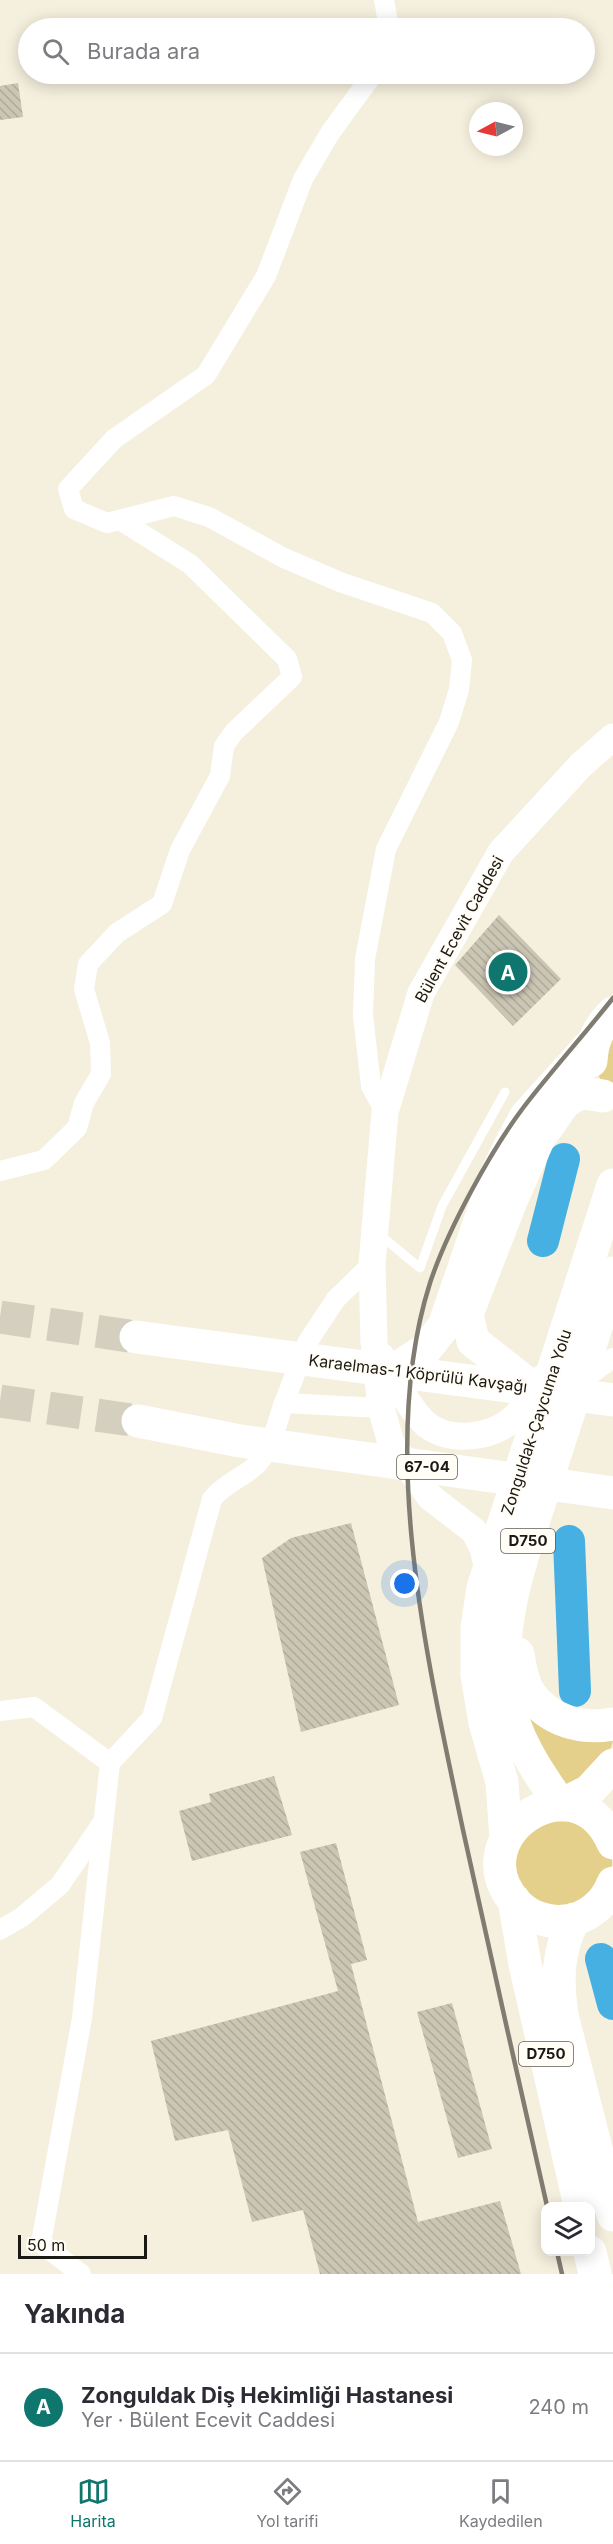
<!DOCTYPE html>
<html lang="tr">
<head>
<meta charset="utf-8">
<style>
	:root { --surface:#fff; --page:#f2f2f3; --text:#2b2b33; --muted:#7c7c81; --line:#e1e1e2; --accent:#0f766e }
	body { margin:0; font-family:Inter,sans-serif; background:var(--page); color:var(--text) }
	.controls { position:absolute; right:18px; bottom:18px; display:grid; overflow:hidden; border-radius:12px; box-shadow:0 3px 15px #0003 }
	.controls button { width:54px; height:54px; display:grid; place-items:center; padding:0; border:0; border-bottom:2px solid var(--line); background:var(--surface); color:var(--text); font:30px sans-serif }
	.compass { position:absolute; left:469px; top:102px; width:54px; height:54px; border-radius:50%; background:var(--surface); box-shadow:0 3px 15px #0003; rotate:263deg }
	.scale { position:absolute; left:18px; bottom:15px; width:129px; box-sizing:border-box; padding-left:6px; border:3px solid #1b1913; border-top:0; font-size:16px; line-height:21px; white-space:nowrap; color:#1b1913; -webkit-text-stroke:4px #fffdf5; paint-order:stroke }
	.you { position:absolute; left:405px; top:1584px; width:21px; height:21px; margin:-15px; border:4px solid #fff; border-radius:50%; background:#1a73e8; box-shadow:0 0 0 9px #1a73e833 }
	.badge { display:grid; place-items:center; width:39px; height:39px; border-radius:50%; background:var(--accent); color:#fff; font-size:20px; font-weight:700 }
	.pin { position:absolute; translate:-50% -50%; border:3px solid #fff; box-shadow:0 2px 6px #0006 }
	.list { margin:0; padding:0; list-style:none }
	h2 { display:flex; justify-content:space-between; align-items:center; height:78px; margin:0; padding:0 24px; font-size:26px }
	h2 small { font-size:20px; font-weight:400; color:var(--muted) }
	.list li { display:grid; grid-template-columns:39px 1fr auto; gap:18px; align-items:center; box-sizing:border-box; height:108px; padding:0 24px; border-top:2px solid var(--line) }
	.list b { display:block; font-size:22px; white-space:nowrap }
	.list p { margin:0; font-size:20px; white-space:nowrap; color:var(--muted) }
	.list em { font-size:20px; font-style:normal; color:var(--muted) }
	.icon { flex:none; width:33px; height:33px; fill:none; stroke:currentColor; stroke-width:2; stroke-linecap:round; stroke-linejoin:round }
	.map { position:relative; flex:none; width:613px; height:2274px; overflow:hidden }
	.search { position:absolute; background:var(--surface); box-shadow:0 3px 15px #0003; left:18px; right:18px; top:18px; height:66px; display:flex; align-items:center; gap:15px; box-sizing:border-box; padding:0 21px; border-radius:33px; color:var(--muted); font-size:22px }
	.sheet { height:186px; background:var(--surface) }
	nav { display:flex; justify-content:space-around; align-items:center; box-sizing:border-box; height:84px; border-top:2px solid var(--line); background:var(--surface); font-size:16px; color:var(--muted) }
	nav a { display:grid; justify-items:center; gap:3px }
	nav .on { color:var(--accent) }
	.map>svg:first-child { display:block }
	.green { fill:#e4cf8b }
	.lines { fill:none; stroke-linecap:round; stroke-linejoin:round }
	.river { stroke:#45b0e1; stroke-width:32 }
	.building { fill:url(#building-back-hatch) }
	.trunk-tunnel { stroke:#d4cfbf; stroke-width:33; stroke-dasharray:33 16; stroke-linecap:butt }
	.service { stroke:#fff; stroke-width:9 }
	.minor { stroke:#fff; stroke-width:20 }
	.secondary { stroke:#fff; stroke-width:27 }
	.trunk { stroke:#fff; stroke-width:33 }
	.rail { stroke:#807c71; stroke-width:4.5 }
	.labels { text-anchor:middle; stroke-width:4.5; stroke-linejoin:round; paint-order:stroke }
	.shield { fill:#fffdf5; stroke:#5f5d57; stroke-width:1.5 }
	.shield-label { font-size:15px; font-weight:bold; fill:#1b1913 }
	.street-label { font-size:16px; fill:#1b1913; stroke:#fffdf5 }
</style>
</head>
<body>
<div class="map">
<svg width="613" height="2274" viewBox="0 0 613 2274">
	<defs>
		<pattern id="building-back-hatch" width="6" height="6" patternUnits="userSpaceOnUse" patternTransform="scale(1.5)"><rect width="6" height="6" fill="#cbc6b4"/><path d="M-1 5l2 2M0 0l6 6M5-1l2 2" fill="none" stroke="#aeaa9a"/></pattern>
	</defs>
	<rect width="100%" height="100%" fill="#f5efdd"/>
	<path class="green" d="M613,1019v80c-28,-37 -17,-42 0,-80z
		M530,1715c25,29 48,23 83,22 0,25 -32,40 -51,50l-36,-64z
		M568,1810l44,47v14l-21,35 -58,5 -27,-57 5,-16z"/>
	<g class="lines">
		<path class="river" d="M543,1241l21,-82
			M569,1541l6,150
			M601,1959l12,45"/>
	</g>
	<path class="building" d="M18,83l5,34 -23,3v-34z
		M499,915l62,64 -48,47 -58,-61z
		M351,1523l48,182 -98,27 -39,-174 29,-20z
		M274,1776l18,59 -100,26 -13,-50 32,-9 -2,-8z
		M336,1843l31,117 -16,4 67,258 82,-21 21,73h-201l-17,-64 -51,12 -24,-92 -53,11 -24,-100 187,-50 -38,-139z
		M452,2003l40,146 -34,9 -41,-146z"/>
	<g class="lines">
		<path class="trunk-tunnel" d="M0,1317l136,20
			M0,1401l138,20"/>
		<path class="service" d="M380,1235l40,33 22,-62 63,-114"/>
		<path class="minor" d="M384,0l5,28
			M373,74l-43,59 -27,46 -37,97 -60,99 -92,64 -46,50 6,20 33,14 67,-17 35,11 75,41 56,24 92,31 20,20 10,27 -3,30 -10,32 -63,127 -21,110 -2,56 8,71 14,26
			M0,1171l44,-11 33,-32 7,-25 17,-29 -1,-31 -16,-54 4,-25 29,-31 45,-29 18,-54 40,-74 4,-30 10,-14 58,-55 -5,-18 -97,-95 -70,-44
			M372,1264l-36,35 -29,44 -23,60 97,5
			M580,1382l33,-24
			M0,1711l34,-4 76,56
			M0,1930l22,-13 38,-32 41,-60
			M81,2274l-40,-31 41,-225 28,-255 42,-45 60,-219c12,-15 28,-20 42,-32 18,-15 22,-43 30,-64"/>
		<path class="secondary" d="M381,1356c9,17 31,57 46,69 24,18 64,13 86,-6 13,-11 21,-27 30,-41
			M488,1570l-5,-22 -9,-17 -44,-34 -39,-54 -10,-35 -7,-66 -2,-78 13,-152 36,-119 80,-141 80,-87 32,-28"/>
		<path class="trunk" d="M591,1061c1,-20 7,-33 22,-48
			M613,1273c-21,67 -42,134 -64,200 -22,71 -54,146 -42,222 6,41 31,78 54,110l28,-14 24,-26
			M136,1337l477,63
			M394,1370l31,-20 19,-24 51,-149 15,-31 16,-30 67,-74
			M530,1386l-57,-45 -6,-27 44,-113 27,-61 26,-37 10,-7 10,-3 19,3
			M138,1421l102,20 373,52
			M518,1654c2,13 5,30 12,40 19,27 52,36 83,30
			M506,1839l-4,-57 -17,-59 -8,-48v-47l6,-40 130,-403
			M613,1843c-39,-89 -159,-3 -95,62 12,12 30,18 47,16 22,-2 40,-17 48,-38
			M514,1900l11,64 55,242
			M574,1919c-17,33 -17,61 -12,96l51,200
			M590,2252l5,22"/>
		<path class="rail" d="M547,2206c-28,-125 -57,-251 -84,-376 -35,-167 -86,-381 -33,-547 17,-52 60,-131 93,-175 29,-38 61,-73 90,-110
			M557,2252l5,22"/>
	</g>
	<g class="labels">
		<g class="shield">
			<rect x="397" y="1455" width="60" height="24" rx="4.5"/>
			<rect x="501" y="1529" width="54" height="24" rx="4.5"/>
			<rect x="519" y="2042" width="54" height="24" rx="4.5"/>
		</g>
		<g class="shield-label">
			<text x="427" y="1472">67-04</text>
			<text x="528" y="1546">D750</text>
			<text x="546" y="2059">D750</text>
		</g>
		<g class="street-label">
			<text transform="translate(459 929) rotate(-61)" y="6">Bülent Ecevit Caddesi</text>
			<text transform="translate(418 1373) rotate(7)" y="6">Karaelmas-1 Köprülü Kavşağı</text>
			<text transform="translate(536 1422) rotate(-72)" y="6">Zonguldak-Çaycuma Yolu</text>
		</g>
	</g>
</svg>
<div class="controls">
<button><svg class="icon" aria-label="layers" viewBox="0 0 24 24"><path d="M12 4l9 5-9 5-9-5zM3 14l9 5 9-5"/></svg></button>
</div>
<svg class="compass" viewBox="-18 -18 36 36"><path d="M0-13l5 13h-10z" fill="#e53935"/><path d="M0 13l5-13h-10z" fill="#7c7c81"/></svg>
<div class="scale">50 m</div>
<div class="you"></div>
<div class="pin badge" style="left:508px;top:972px">A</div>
<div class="search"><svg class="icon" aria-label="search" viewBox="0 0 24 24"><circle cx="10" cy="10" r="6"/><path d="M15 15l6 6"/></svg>Burada ara</div>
</div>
<section class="sheet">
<h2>Yakında<small></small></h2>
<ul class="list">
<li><span class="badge">A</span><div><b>Zonguldak Diş Hekimliği Hastanesi</b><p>Yer · Bülent Ecevit Caddesi</p></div><em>240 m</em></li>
</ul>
</section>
<nav>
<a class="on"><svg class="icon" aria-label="map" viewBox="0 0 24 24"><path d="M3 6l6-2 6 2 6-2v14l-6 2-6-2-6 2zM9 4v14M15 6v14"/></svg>Harita</a>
<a><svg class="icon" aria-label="directions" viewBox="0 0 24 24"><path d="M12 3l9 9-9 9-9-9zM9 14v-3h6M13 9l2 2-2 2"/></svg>Yol tarifi</a>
<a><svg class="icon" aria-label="saved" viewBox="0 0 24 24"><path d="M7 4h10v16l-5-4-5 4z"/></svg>Kaydedilen</a>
</nav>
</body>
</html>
